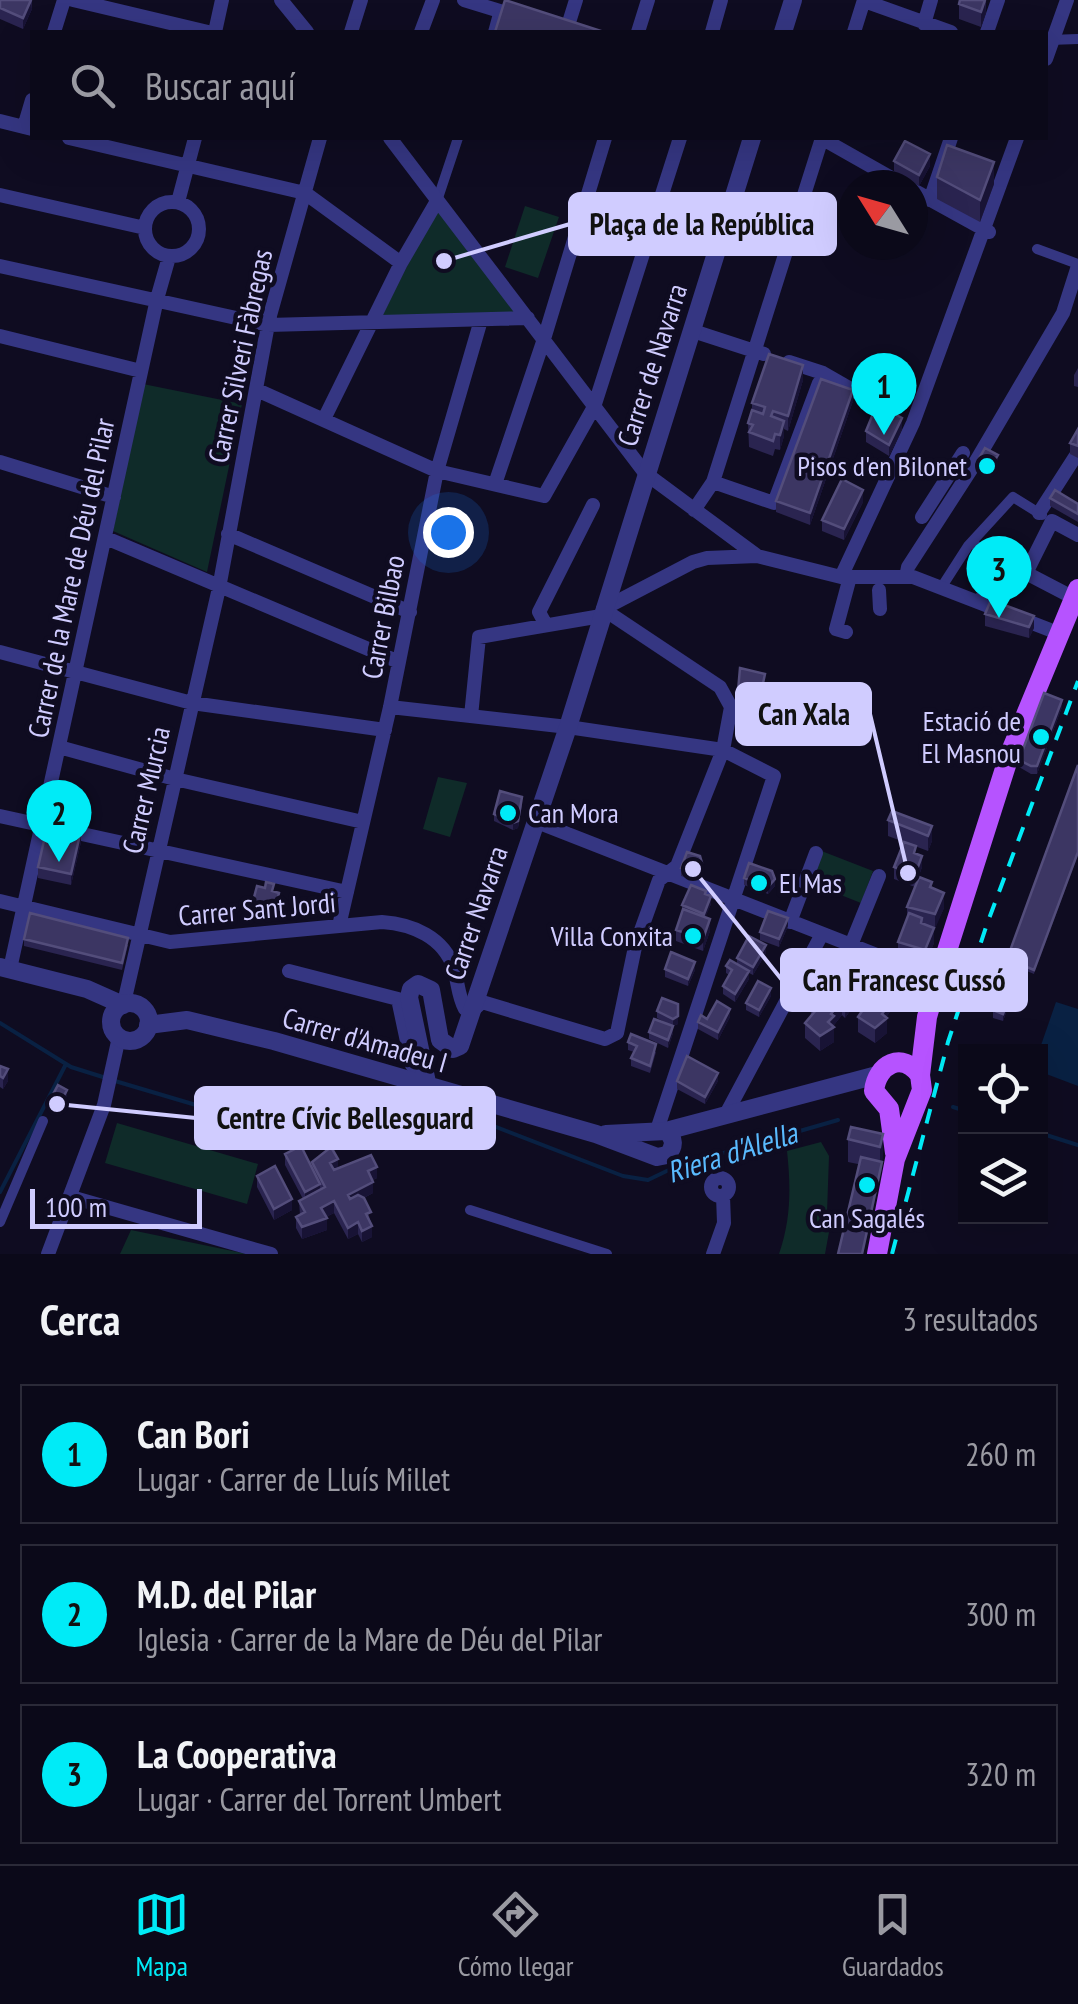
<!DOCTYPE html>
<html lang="es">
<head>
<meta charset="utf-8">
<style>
	:root { --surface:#0b0919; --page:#141222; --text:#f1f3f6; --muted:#9a9aa2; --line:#2b2a38; --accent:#00ebf7 }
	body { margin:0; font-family:"PT Sans Narrow",sans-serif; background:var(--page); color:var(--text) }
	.controls { position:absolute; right:30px; bottom:30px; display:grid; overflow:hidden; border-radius:0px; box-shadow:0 10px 40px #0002 }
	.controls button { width:90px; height:90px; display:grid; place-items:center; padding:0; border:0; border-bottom:2px solid var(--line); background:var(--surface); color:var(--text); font:50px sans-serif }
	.compass { position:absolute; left:838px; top:170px; width:90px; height:90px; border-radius:50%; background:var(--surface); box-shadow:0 10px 40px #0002; rotate:307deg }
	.scale { position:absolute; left:30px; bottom:25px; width:172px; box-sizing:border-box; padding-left:10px; border:5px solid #d0ccff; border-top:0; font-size:28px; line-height:35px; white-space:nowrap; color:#d0ccff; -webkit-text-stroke:8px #0f0c21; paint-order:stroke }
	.you { position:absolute; left:448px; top:532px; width:35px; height:35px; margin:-25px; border:8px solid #fff; border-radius:50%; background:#1a73e8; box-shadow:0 0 0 15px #1a73e833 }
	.badge { display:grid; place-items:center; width:65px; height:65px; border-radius:50%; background:var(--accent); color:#111; font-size:32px; font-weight:700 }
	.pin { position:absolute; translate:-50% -82px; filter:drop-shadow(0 2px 5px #0008) }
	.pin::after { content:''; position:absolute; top:52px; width:35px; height:30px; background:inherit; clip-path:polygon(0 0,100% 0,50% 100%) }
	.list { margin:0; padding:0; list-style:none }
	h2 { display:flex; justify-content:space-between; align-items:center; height:130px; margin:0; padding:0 40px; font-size:42px }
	h2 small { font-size:32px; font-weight:400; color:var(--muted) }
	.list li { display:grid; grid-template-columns:65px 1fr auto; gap:30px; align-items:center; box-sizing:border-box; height:140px; margin:0 20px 20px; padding:0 20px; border:2px solid var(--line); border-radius:0px }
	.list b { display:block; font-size:38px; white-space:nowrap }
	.list p { margin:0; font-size:32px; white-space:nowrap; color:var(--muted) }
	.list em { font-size:32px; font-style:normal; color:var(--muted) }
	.icon { flex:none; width:55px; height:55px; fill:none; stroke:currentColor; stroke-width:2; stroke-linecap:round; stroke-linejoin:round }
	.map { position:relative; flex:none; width:1078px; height:1254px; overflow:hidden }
	.search { position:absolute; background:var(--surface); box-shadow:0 10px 40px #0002; left:30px; right:30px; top:30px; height:110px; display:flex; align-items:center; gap:25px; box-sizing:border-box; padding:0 35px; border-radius:0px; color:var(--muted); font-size:38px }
	.sheet { height:610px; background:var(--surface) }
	nav { display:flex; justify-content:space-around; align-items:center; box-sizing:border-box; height:140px; border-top:2px solid var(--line); background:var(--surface); font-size:28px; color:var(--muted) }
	nav a { display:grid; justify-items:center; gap:5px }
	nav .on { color:var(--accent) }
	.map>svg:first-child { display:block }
	.green { fill:#0f2b29 }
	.water { fill:#092143 }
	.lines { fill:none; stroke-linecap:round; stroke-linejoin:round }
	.stream { stroke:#092143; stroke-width:4 }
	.pedestrian { stroke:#353682; stroke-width:10 }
	.minor { stroke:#353682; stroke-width:14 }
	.tertiary { stroke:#353682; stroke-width:18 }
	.primary { stroke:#b653ff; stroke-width:20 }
	.rail { stroke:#00ebf7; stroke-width:4; stroke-dasharray:15 12; stroke-linecap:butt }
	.wall { fill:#2a2450 }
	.shaded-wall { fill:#181335 }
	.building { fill:#3c3663; stroke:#534d7b; stroke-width:2.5 }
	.poi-dot { fill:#00ebf7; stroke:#0f0c21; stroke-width:4 }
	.labels { text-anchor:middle; stroke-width:9; stroke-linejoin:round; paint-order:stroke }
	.street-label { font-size:28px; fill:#d0ccff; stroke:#0f0c21 }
	.poi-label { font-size:28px; fill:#d0ccff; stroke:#0f0c21; text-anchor:end }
	.water-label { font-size:30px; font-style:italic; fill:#5abbff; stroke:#0f0c21 }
	.leader { fill:none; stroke:#d0ccff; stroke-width:4 }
	.callout-dot { fill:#d0ccff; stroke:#0f0c21; stroke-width:4 }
	.callout { fill:#d0ccff; stroke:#d0ccff; stroke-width:4 }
	.callout-label { font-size:30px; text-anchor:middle; font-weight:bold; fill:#111 }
</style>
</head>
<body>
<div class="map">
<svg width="1078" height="1254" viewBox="0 0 1078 1254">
	<rect width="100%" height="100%" fill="#0f0c21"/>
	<path class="green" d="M525,206l34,11 -21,61 -33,-11z
		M437,209l81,104 -138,5z
		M143,384l99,20 -35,168 -94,-41z
		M438,777l29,6 -17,54 -27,-8z
		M819,850l54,21 -12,32 -53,-21z
		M117,1123l141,41 -11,40 -142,-41z
		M821,1142l8,14 -2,57 4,8 -6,33h-46c12,-35 12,-66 8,-103z
		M131,1230l116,24h-127z"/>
	<path class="water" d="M1056,1002l22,7v77l-37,-14 -2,-21z"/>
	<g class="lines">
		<path class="stream" d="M0,1023l71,44 35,11
			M115,1081l135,40h110l36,8 50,-14h19l158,61 25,4 27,-13 163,-47
			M953,1107l13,4
			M1040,1133l38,12
			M0,1192l66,-128"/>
		<path class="pedestrian" d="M493,32l6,-22
			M1049,40l29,-1
			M437,201l21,-63
			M1037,249l41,15
			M973,544l53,29
			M941,588l27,-42 45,-49 29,18
			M980,597l20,-34
			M470,1210l137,44
			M0,1222l43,-101"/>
		<path class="minor" d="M73,0l135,32
			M281,0l26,32
			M464,0l52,16
			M864,1l87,31
			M924,24l7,-24
			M54,32l10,-32
			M215,32l7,-32
			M351,32l10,-32
			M421,32l12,-32
			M566,32l10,-32
			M638,32l10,-32
			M712,32l9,-32
			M854,32l10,-32
			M987,32l11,-32
			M1046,59l21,-59
			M0,121l32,8
			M24,127l8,-27
			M69,138l236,55 96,70
			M390,138l255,335 111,82
			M821,138l83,47
			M913,190l76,42
			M0,195l145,33
			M930,200l21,-62
			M145 229a27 27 0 1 1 54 0a27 27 0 1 1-54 0Z
			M178,202l17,-64
			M0,266l268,59 260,-7
			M693,331l71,23
			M0,336l141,35
			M789,362l34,11 68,39
			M257,390l180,81 107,25 50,-89 86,-269
			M324,419l77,-156 36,-62
			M0,462l114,35
			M713,482l61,21 45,-120
			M495,484l49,-145 61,-201
			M694,510l19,-28 109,-344
			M1039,513l36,-56 3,1
			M922,517l41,-64
			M228,534l182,78
			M106,538l293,124
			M841,577l72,-154 104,-285
			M906,577l2,-10 64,-99 91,-155 15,-47
			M879,590l1,19
			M1074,598l-48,-25 26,-52 26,14
			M546,625l-7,-13 54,-107
			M846,632l-10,-3 14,-52
			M0,652l192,51 193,27
			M390,707l178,20 155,23 51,26 -117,354
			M471,716l8,-79 122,-21
			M59,747l116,32 188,43
			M0,816l347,76
			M537,822l401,157
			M0,901l170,41 212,-20c30,2 62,15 72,47 4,13 4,27 11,40l7,2 10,-9 123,37 12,-6 18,-86 24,-67 18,-14 46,-116 8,-43 -11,-20 -117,-78 90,-47 14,-4 50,-2 84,21h72l145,56
			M790,922l26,-69
			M339,926l51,-219 47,-236 44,-151
			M851,945l28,-69
			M10,969l147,-670 12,-42
			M289,971l109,28 14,66 13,17
			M862,985l18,-29
			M129,1003l-3,-9 93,-406 50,-269 51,-181
			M725,1116l97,-182
			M711 1187a9 9 0 1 1 18 0a9 9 0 1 1-18 0Z
			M71,1197l200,57
			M48,1254l56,-149 15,-68
			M713,1254l11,-31 -1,-27"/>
		<path class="tertiary" d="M783,32l10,-32
			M0,967l87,22 36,16
			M111 1022a19 19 0 1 1 38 0a19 19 0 1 1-38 0Z
			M148,1025l39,-5 87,21 322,93 61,23 10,-2c8,-8 8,-17 -1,-24
			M428,1087l-19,-90 2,-8 7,-5 13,6 9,50 13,9 7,-3 108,-319 184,-589
			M606,1134l60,-3 211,-56"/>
		<path class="primary" d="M895,1153l-6,-44 -15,-18c3,-27 28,-40 46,-16
			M877,1254l18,-95 27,-69 -2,-15 7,-58 11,-38 71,-223 69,-167"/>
		<path class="rail" d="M892,1254l56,-212 39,-118 91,-243"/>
	</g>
	<path class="wall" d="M0,0h32v9l-9,20 -23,-10z
		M986,0v12l-5,15 -22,-8v-15z
		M894,161l36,5 -11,20 -25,-14z
		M937,177l57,7 -14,38 -43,-23z
		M1078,368v19l-4,-1v-11z
		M803,380l-15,51 -4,-2v7l-4,14 -5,-1 -2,7 -24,-9 -1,-24 4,-12v-8z
		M853,401l-43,124 -34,-13v-11z
		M902,429l-13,27 -23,-14v-11z
		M1078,429v29l-8,-4v-11z
		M977,462l21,1 -10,15 -11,-8z
		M1050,498l28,6v18l-28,-16z
		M863,502l-19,38 -22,-9v-11z
		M985,614l49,14 -5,10 -44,-12z
		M765,682l-5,22 -22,-5v-8z
		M1062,707l-25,67h-6l-12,-7v-7z
		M1078,765l-44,209 -12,-5 -19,52 -10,-3v-8l17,-46 -3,-2v-3z
		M522,805l-4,23 -5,2 -19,-9v-7z
		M48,812l8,13 25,17 -10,43 -33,-7v-11l8,-35z
		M888,820l44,6v15l-4,10 -40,-15z
		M894,867h28l-7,20 -21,-8z
		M681,868l21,2 -8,10 -13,-4z
		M744,878l31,8 -7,8 -24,-9z
		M932,888l12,20 -10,21v14l-9,22 -27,-8v-15l9,-24v-11z
		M274,891l5,9 -3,14 -6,-1 -1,3 -16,-7v-8z
		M706,894l5,10 -6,13 5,14 -7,20 -27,-10v-11l6,-19v-6z
		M788,926l-9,21 -19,-7v-8z
		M24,939l104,6 -6,25 -98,-24z
		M766,953l-13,22 -4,-2v6l-14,23 -12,-8v-8l6,-11 -3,-2v-7l11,-2v-6z
		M824,964l-8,17 -11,-5v-8z
		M877,966l27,16 -2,6v13l-5,7 -3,-2 -7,10v17l-12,10 -17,-11v-15l5,-7v-13l14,-19z
		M665,969l30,1 -7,16 -23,-9z
		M827,974l28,18 -5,8v11l-5,7 -3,-3 -8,10v17l-14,9 -15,-13v-15l6,-8v-11l16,-19z
		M771,996l-12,21 -13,-7v-7z
		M678,1004v20l-5,2v7l-5,15 -19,-9v-7l21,-7 -13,-7v-7z
		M730,1017l-12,23 -20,-11v-7l9,-3z
		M628,1042l28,10 -6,21 -19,-7v-8l3,-6 -6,-2z
		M0,1066l8,15 -5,8 -3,-2z
		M677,1081h41l-13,23 -28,-15z
		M67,1097l-8,15 -9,-4v-8z
		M883,1134l-1,35 -34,-7v-23z
		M285,1154l27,13v-5l65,16 -4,2v13l-9,5 7,25 1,14 -10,5 -4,-8 -10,5 -14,-26 -8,4 1,13 -25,9 -6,-11v-11l4,-2 -1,-14 4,-2 -18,-34z
		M257,1176l35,34 -18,10 -17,-33z"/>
	<path class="shaded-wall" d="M31,0l1,9 -9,20v-11z
		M985,0l1,12 -5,15v-15z
		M930,154v12l-11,20v-11z
		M994,162v22l-14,38v-22z
		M803,365v15l-15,51v-15z
		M853,390v11l-43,124v-12z
		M902,418v11l-13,27v-11z
		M784,421v15l-4,14v-15z
		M998,455v8l-10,15v-7z
		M863,490v12l-19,38v-11z
		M1034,616v12l-5,10v-11z
		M1062,700v7l-25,67v-8z
		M522,797l-4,31 -5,2v-7z
		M932,826v15l-4,10v-15z
		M81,830v12l-10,43v-11z
		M1078,852v3l-44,119v-4z
		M922,856v11l-7,20v-12z
		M702,863v7l-8,10v-7z
		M775,879v7l-7,8v-7z
		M944,893v15l-9,21v-15z
		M711,896v8l-7,17v-7z
		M788,918v8l-9,21v-8z
		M710,919v12l-7,20v-12z
		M934,928v15l-9,22v-15z
		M766,945v8l-13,22v-8z
		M824,956v8l-8,17v-7z
		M1022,961v8l-19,52v-7z
		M695,962v8l-7,16v-7z
		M904,967l-2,34 -5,7v-25z
		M749,971v8l-14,23v-8z
		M855,977v15l-5,8v11l-5,7 1,-26z
		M771,988v8l-12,21v-7z
		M894,990v16l-7,10v17l-12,10v-15l9,-23z
		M842,1000v15l-8,10v17l-14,9v-15l11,-22z
		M730,1009v8l-12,23v-8z
		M678,1016v8l-5,2v7l-5,15v-8l5,-14v-7z
		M8,1069v12l-5,8v-11z
		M718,1073v8l-13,23v-7z
		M67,1090v7l-8,15v-7z
		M883,1134v22l-3,13v-22z
		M338,1159v12l-8,3v-11z
		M882,1162v7l-19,85h-1z
		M377,1167v11l-9,4v-11z
		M373,1182v11l-25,13v-11z
		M320,1184v12l-15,8v-12z
		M292,1199v11l-18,10v-11z
		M334,1201v12l-13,6v-11z
		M327,1218v12l-25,9v-12z
		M358,1222v12l-10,5v-11z
		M372,1226v11l-10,5v-11z"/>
	<path class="building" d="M0,0h31l-8,18 -23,-10z
		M505,0l99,32h-109z
		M960,0h25l-4,12 -22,-8z
		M905,141l25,13 -11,21 -25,-14z
		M947,145l47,17 -14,38 -43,-23z
		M769,354l34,11 -15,51 -15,-5 -2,5 13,5 -4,14 -5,-1 -2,7 -24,-9 4,-7 -5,-2 4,-13 11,4 2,-7 -13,-4z
		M821,379l32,11 -43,123 -34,-12z
		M877,404l25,14 -13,27 -23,-14z
		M1078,429v17l-8,-3z
		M985,448l13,7 -10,16 -11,-9z
		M842,479l21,11 -19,39 -22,-9z
		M1055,490l23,14v10l-28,-16z
		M991,600l43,16 -5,11 -44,-13z
		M740,668l25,6 -5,23 -22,-6z
		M1044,693l18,7 -25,66h-6l-12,-6z
		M1078,765v87l-44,118 -12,-5v-4l-9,-3 -1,3 -5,-2z
		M500,791l22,6 -4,24 -5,2 -19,-9z
		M892,811l40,15 -4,10 -40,-16z
		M48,812l8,2 -2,9 -8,-2z
		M56,825l25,5 -10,44 -33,-7 8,-35 8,1z
		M904,842l12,4 -2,7 8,3 -7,19 -21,-8z
		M687,852l13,4 2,7 -8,10 -13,-5z
		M749,863l23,8 3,8 -7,8 -24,-9z
		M919,877l13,5 -2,5 14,6 -9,21 -28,-7z
		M266,882l8,2 -2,7 7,2 -3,13 -6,-1 -1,3 -16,-7 4,-15 8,2z
		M691,885l15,6 -1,3 6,2 -7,18 -22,-9z
		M683,909l27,10 -7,20 -27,-9z
		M768,911l20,7 -9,21 -19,-7z
		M30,913l98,25 -6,25 -98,-24z
		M909,913l13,5 -1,5 13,5 -9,22 -27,-8z
		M749,936l17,9 -13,22 -16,-9z
		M671,952l24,10 -7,17 -23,-10z
		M886,954l18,13 -7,16 5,3 -5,7 -3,-3 -10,15 3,2 -5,7 5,4 -12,10 -17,-11 11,-16 -6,-4 19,-27 -5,-4z
		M1013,958l9,3 -19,53 -10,-4z
		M730,960l19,11 -14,23 -12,-8 9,-16 -6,-4z
		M837,962l18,15 -9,15 4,4 -5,6 -3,-2 -11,14 3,2 -6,6 6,5 -14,9 -15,-13 12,-14 -6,-5 21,-25 -5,-5z
		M758,981l13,7 -12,22 -13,-7z
		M662,998l16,6v12l-5,3 -16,-8z
		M717,1001l13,8 -12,23 -20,-10 3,-7 6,4z
		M654,1019l19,7 -5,14 -19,-8z
		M631,1034l25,10 -6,22 -19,-8 6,-12 -9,-4z
		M687,1056l31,17 -13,24 -28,-16z
		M0,1066l8,3 -5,9 -3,-2z
		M58,1085l9,5 -8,15 -9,-5z
		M851,1127l32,7 -3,13 -32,-8z
		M963,1140h3v11l-6,-2z
		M301,1146l19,38 -15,8 -20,-38z
		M331,1147l7,12 -8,4 4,7 37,-15 6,12 -9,4 5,11 -25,13 2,4 8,-4 6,3 7,14 -5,2 6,12 -10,5 -4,-9 -10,6 -14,-27 -13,7 6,10 -25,9 -6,-10 9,-5 -6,-11 26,-14 -13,-25z
		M861,1157l21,5 -20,92h-24z
		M275,1166l17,33 -18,10 -17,-33z"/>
	<g class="poi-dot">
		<circle cx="987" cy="466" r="10"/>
		<circle cx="1041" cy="737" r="10"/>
		<circle cx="508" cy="813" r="10"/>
		<circle cx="759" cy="883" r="10"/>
		<circle cx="693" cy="936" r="10"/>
		<circle cx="867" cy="1185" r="10"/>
	</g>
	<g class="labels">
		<g class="street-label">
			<text transform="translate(240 356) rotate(-78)" y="10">Carrer Silveri Fàbregas</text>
			<text transform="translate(652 365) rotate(-72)" y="10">Carrer de Navarra</text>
			<text transform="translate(71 578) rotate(-78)" y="10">Carrer de la Mare de Déu del Pilar</text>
			<text transform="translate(383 617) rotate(-79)" y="10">Carrer Bilbao</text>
			<text transform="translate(146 790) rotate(-77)" y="10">Carrer Murcia</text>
			<text transform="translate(257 909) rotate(-5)" y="10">Carrer Sant Jordi</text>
			<text transform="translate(476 913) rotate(-71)" y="10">Carrer Navarra</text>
			<text transform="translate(365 1040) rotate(16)" y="10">Carrer d'Amadeu I</text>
		</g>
		<g class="poi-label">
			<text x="967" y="476">Pisos d'en Bilonet</text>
			<text x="1021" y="731">Estació de<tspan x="1021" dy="32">El Masnou</tspan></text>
			<text x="528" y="823" text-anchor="start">Can Mora</text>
			<text x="779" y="893" text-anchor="start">El Mas</text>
			<text x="673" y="946">Villa Conxita</text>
			<text x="867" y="1228" text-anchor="middle">Can Sagalés</text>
		</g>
		<g class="water-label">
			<text transform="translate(732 1153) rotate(-18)" y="10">Riera d'Alella</text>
		</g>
	</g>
	<path class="leader" d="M444 261L570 224M908 873L870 714M693 869L782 980M57 1104L196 1118"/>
	<g class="callout-dot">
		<circle cx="444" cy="261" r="10"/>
		<circle cx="908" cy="873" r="10"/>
		<circle cx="693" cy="869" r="10"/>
		<circle cx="57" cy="1104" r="10"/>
	</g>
	<g class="callout">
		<rect x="570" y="194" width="265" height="60" rx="10"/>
		<rect x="737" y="684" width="133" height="60" rx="10"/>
		<rect x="782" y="950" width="244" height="60" rx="10"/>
		<rect x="196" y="1088" width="298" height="60" rx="10"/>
	</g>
	<g class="callout-label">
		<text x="702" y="235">Plaça de la República</text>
		<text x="804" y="725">Can Xala</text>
		<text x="904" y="991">Can Francesc Cussó</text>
		<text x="345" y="1129">Centre Cívic Bellesguard</text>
	</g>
</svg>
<div class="controls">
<button><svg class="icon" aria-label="locate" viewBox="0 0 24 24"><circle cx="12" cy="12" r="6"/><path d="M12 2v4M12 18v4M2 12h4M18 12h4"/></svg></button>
<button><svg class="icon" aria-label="layers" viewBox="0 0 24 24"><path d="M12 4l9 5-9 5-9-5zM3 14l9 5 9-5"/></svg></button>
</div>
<svg class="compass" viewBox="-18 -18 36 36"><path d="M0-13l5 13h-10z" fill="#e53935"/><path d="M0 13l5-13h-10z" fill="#9a9aa2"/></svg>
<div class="scale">100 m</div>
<div class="you"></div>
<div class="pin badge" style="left:884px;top:435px">1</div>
<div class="pin badge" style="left:59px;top:862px">2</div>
<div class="pin badge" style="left:999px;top:618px">3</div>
<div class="search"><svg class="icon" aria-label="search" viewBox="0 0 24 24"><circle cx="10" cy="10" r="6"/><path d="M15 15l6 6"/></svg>Buscar aquí</div>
</div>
<section class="sheet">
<h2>Cerca<small>3 resultados</small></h2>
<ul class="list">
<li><span class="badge">1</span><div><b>Can Bori</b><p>Lugar · Carrer de Lluís Millet</p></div><em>260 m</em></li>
<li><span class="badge">2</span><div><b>M.D. del Pilar</b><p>Iglesia · Carrer de la Mare de Déu del Pilar</p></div><em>300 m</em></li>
<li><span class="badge">3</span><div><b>La Cooperativa</b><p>Lugar · Carrer del Torrent Umbert</p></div><em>320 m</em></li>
</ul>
</section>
<nav>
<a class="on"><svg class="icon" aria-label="map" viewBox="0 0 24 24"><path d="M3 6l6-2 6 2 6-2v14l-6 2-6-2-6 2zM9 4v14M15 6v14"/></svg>Mapa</a>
<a><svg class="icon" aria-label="directions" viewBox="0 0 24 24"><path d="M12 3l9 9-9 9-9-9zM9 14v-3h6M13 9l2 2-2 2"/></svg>Cómo llegar</a>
<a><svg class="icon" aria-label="saved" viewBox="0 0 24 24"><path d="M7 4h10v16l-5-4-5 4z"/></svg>Guardados</a>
</nav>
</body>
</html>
